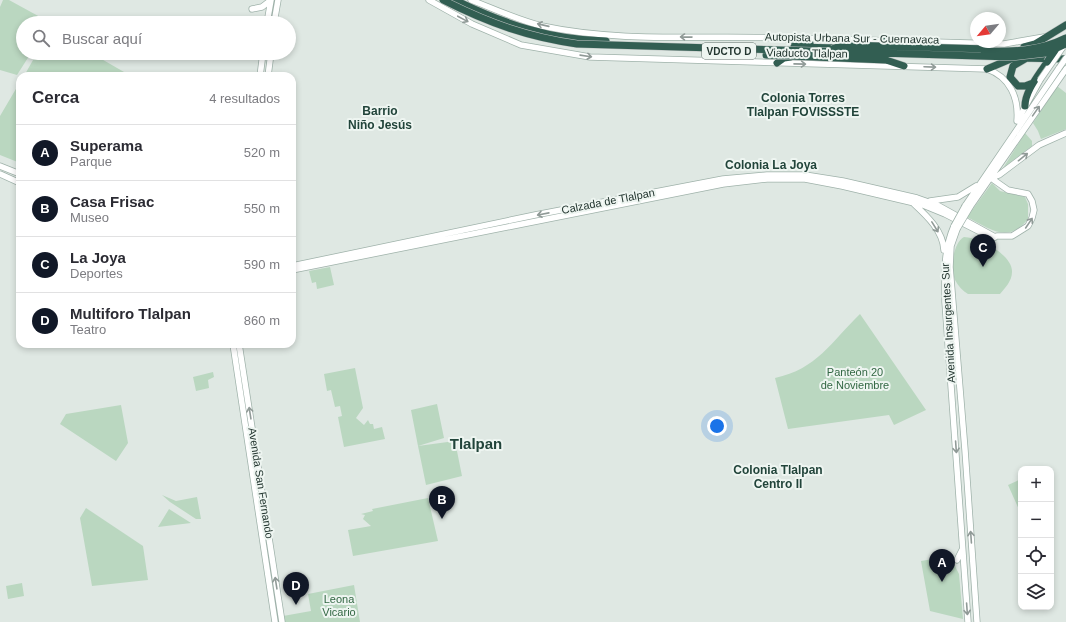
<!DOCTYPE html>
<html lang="es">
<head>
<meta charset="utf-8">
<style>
	:root { --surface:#fff; --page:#f7f7f7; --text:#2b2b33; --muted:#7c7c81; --line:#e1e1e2; --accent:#111827 }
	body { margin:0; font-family:Helvetica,sans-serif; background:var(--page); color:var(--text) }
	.controls { position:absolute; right:12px; bottom:12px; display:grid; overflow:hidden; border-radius:8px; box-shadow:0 2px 6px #0003 }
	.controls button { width:36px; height:36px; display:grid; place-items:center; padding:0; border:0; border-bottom:1px solid var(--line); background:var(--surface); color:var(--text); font:20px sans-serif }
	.compass { position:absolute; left:970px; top:12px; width:36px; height:36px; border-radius:50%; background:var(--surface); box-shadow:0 2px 6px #0003; rotate:241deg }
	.you { position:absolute; left:717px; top:426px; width:14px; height:14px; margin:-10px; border:3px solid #fff; border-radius:50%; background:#1a73e8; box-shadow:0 0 0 6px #1a73e833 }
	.badge { display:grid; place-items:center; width:26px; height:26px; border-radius:50%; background:var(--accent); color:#fff; font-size:13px; font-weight:700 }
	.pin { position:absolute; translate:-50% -33px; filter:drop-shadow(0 1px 2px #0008) }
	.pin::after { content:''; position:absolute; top:21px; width:14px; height:12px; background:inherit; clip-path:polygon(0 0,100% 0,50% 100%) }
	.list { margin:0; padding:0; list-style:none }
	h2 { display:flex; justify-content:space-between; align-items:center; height:52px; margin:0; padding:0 16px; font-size:17px }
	h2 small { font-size:13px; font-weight:400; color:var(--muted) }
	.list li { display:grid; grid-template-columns:26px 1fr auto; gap:12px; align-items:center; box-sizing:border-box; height:56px; padding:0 16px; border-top:1px solid var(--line) }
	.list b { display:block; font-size:15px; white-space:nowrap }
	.list p { margin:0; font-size:13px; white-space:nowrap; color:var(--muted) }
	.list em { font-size:13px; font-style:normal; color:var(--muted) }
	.icon { flex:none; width:22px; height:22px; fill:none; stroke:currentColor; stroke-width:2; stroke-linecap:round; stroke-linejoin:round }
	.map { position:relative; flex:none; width:1066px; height:622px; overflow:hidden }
	.search { position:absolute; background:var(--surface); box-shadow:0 2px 6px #0003; left:16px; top:16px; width:280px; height:44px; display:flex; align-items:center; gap:10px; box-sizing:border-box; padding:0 14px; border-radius:22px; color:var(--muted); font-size:15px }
	.panel { position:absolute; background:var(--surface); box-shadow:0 2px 6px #0003; left:16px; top:72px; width:280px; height:276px; border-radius:12px }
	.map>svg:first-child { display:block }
	.green { fill:#bad7c0 }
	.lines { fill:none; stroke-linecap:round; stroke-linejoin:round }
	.secondary-casing { stroke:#9fb2aa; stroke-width:7 }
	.highway-casing { stroke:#bdc2c1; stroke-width:8 }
	.secondary { stroke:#fff; stroke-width:5.5 }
	.highway { stroke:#325e52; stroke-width:7 }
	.secondary-bridge-casing { stroke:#9fb2aa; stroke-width:7; stroke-linecap:butt }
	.highway-bridge-casing { stroke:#bdc2c1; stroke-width:8; stroke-linecap:butt }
	.secondary-bridge { stroke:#fff; stroke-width:5.5 }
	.highway-bridge { stroke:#325e52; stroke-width:7 }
	.oneway { stroke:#909a97 }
	.labels { text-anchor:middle; stroke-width:4; stroke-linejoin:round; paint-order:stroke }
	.shield { fill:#eef5f1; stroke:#5f6f69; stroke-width:1 }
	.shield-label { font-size:10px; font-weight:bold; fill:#22352f }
	.street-label { font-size:11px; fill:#22352f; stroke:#eef5f1 }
	.park-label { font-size:11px; fill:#326743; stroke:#eef5f1 }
	.neighbourhood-label { font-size:12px; font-weight:bold; fill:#21443a; stroke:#eef5f1 }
	.district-label { font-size:15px; font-weight:bold; fill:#21443a; stroke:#eef5f1 }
</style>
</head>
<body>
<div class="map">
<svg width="1066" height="622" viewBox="0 0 1066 622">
	<rect width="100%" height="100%" fill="#dfe8e3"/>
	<path class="green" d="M3,0h6l42,23h-28v30h8l-14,22 -17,-5v-63z
		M37,53h54l40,23h-107z
		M20,82v81l-20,-8v-39z
		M1057,86l9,7v36l-25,10 -3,-8 -5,-8z
		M1025,133l7,8v5l-29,22z
		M992,183l8,8 25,6 3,7v15c-20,25 -38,10 -61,-2z
		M964,237c15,0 49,18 48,35 0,9 -7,16 -12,22h-32c-5,-3 -10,-8 -13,-14 -5,-12 -2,-37 9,-43z
		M330,267l4,18 -17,4 -1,-7 -4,1 -3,-12z
		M860,314l66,96 -32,15 -5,-10 -101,14 -13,-51c42,-9 56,-36 85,-64z
		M355,368l8,40 -7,10 8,7 4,-5 2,4h3l1,5 8,-2 3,12 -41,8 -6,-30 4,-1 -2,-10 -5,1 -4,-17 -4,1 -3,-17z
		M213,372l1,5 -6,3 1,8 -13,3 -3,-14z
		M437,404l7,34 -26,8 -7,-36z
		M121,405l7,38 -12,18 -56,-37 6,-10z
		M455,441l7,35 -36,9 -8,-39z
		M1021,479v35l-13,-29z
		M162,495l14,6 21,-4 4,22h-5l-26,-17z
		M428,498l10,43 -85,15 -5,-26 23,-4 -8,-7 2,-4 -4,-1 12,-3 -1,-2z
		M86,508l57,38 5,34 -56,6 -12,-68z
		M169,509l22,14 -33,4z
		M950,556l9,18 4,45 -33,-8 -9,-50z
		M22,583l2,13 -16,3 -2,-13z
		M354,585l6,37h-77v-6l28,-5 -3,-17z"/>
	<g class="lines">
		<defs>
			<path id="secondary" d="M429,0l43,24 49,21 69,12 397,12c23,8 32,29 30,52
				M471,0c23,9 47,20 71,26 79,17 161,9 241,12
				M252,9l10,-2 9,-7
				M267,23l4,-23
				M274,23l4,-23
				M793,38l211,6 40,-7
				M260,76l3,-23
				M268,76l3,-23
				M1019,118l21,-38
				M0,166l20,8
				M0,174l20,9
				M991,178l8,-3 40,-30 27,-12
				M930,201l28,-4 18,-11
				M914,204c13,12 29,27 30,46
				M965,206l94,-138
				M970,207l96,-138
				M954,226c-11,25 -9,49 -9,76l23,320
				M957,229l-6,17 -1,21 15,183 12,172
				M292,266l243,-51 188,-36 44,-4h38l38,6 74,17 20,7 58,32
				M292,270l431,-86 44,-5h38l37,7 81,19 22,9 47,24 5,-2h15l16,-10 4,-8 2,-8 -2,-9 -4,-7 -20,-4 -17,-12
				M233,344l42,278
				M239,344l43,278
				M957,560l5,-10"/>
			<path id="highway" d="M455,0c49,24 96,40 151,41
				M779,37l31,7
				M885,41l11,6
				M794,47l44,1
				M1024,47l11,-3 31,-19
				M902,50l34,1
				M1020,58l46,1
				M1025,59l-12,7 -3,11 8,9h7l8,-3
				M886,60l18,6
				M777,63l7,-5 7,-1
				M987,69l26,-11
				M1025,106c0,-15 14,-31 22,-44"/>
		</defs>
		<use href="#secondary" class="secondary-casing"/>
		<use href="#highway" class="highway-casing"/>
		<use href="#secondary" class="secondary"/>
		<use href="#highway" class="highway"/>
		<defs>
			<path id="secondary-bridge" d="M1059,68l7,-10
				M1040,80l25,-36
				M954,226l11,-20
				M957,229l13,-22"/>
			<path id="highway-bridge" d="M443,0c45,23 85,37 134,44l435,13 34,-4 20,-9
				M832,49l11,-4 145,4
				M984,51c29,1 56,0 82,-13
				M766,55l120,5
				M1047,62l9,-13"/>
		</defs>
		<use href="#secondary-bridge" class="secondary-bridge-casing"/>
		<use href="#highway-bridge" class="highway-bridge-casing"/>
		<use href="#secondary-bridge" class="secondary-bridge"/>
		<use href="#highway-bridge" class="highway-bridge"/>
	</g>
	<defs><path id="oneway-shaft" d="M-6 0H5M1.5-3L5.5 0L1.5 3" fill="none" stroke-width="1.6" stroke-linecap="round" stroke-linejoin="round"/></defs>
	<g class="oneway">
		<use href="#oneway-shaft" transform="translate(463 19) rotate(28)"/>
		<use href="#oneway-shaft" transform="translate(543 25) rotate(-167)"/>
		<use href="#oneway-shaft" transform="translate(686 37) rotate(-179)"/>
		<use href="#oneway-shaft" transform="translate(586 56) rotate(8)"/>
		<use href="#oneway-shaft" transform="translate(800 64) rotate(1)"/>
		<use href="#oneway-shaft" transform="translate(930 67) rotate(2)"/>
		<use href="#oneway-shaft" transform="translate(1036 111) rotate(-55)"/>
		<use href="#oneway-shaft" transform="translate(1023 157) rotate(-39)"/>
		<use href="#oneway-shaft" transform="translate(543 214) rotate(169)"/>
		<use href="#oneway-shaft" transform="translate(1029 223) rotate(-56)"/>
		<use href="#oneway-shaft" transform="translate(935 227) rotate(58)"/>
		<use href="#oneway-shaft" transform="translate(250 413) rotate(-99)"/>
		<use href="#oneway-shaft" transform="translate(956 447) rotate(86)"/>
		<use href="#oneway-shaft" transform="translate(971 537) rotate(-94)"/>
		<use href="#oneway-shaft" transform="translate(276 583) rotate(-99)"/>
		<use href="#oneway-shaft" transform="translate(967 609) rotate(86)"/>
	</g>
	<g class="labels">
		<rect class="shield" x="702" y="43" width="54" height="16" rx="3"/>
		<g class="shield-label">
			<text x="729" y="55">VDCTO D</text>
		</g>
		<g class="street-label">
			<text transform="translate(852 38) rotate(1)" y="4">Autopista Urbana Sur - Cuernavaca</text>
			<text transform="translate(807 53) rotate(1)" y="4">Viaducto Tlalpan</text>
			<text transform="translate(608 201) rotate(-11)" y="4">Calzada de Tlalpan</text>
			<text transform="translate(948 323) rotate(-93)" y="4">Avenida Insurgentes Sur</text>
			<text transform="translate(261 483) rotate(81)" y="4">Avenida San Fernando</text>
		</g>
		<g class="park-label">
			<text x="855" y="376">Panteón 20<tspan x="855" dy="13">de Noviembre</tspan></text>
			<text x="339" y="603">Leona<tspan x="339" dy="13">Vicario</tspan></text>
		</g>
		<g class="neighbourhood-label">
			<text x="803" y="102">Colonia Torres<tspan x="803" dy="14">Tlalpan FOVISSSTE</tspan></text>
			<text x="380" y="115">Barrio<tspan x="380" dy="14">Niño Jesús</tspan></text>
			<text x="771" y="169">Colonia La Joya</text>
			<text x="778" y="474">Colonia Tlalpan<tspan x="778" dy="14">Centro II</tspan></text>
		</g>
		<g class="district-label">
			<text x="476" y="449">Tlalpan</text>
		</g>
	</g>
</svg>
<div class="controls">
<button>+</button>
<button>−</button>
<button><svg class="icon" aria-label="locate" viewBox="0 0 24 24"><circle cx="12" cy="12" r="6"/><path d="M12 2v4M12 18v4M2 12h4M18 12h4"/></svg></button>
<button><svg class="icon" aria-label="layers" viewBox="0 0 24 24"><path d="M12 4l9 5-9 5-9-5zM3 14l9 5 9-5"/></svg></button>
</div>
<svg class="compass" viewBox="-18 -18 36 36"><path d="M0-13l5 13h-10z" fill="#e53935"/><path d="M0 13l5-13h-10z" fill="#7c7c81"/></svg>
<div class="you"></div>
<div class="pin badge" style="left:942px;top:582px">A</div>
<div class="pin badge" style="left:442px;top:519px">B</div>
<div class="pin badge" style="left:983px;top:267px">C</div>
<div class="pin badge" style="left:296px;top:605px">D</div>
<div class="search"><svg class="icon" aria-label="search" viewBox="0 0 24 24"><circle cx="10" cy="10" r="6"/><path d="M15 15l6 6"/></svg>Buscar aquí</div>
<section class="panel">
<h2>Cerca<small>4 resultados</small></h2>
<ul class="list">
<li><span class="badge">A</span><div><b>Superama</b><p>Parque</p></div><em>520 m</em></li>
<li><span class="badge">B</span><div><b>Casa Frisac</b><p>Museo</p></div><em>550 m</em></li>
<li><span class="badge">C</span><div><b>La Joya</b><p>Deportes</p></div><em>590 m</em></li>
<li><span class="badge">D</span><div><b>Multiforo Tlalpan</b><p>Teatro</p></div><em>860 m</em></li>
</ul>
</section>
</div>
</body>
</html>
